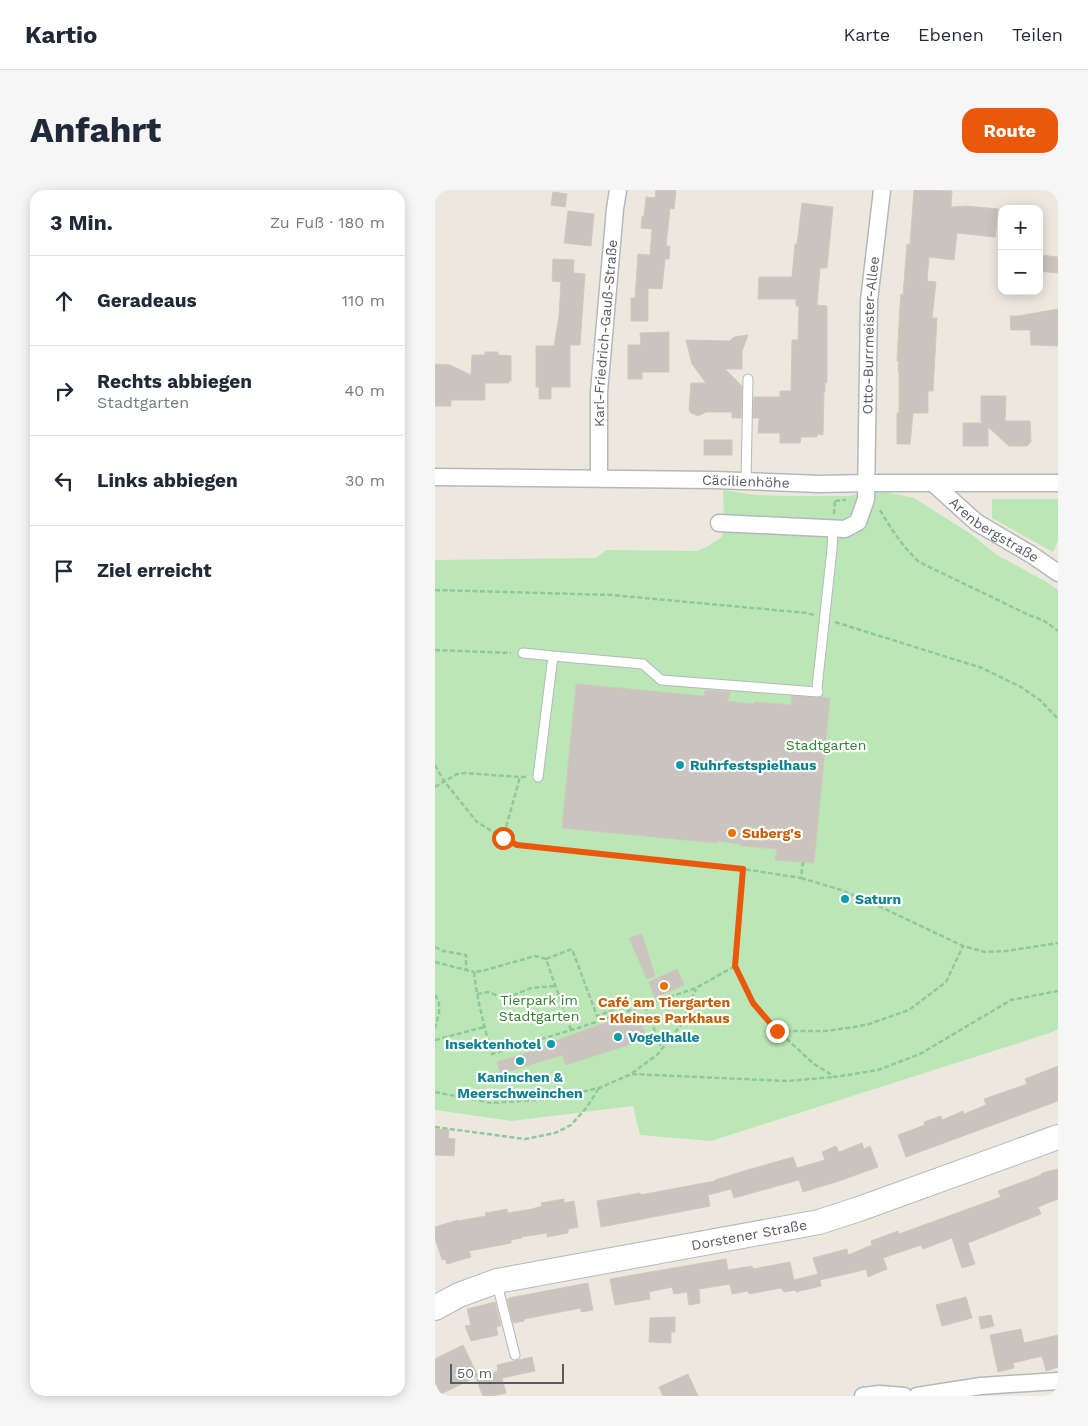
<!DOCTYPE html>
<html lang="de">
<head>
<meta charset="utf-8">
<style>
	:root { --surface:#fff; --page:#f6f6f7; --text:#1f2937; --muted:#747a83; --line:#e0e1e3; --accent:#ea580c }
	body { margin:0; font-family:"Work Sans",sans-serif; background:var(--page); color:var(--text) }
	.controls { position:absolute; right:15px; top:15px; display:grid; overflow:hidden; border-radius:10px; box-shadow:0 2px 12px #0003 }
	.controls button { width:45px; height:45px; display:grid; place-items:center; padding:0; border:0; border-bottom:1px solid var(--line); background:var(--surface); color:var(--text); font:25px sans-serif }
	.scale { position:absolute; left:15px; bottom:12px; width:114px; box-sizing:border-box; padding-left:5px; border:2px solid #575c61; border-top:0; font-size:14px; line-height:18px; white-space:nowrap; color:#575c61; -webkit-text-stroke:4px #fff; paint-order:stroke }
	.stop { position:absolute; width:15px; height:15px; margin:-11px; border:4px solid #ea580c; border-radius:50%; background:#fff }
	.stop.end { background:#ea580c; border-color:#fff; box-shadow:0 1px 5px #0008 }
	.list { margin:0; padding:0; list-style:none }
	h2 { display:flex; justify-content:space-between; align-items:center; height:65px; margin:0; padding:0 20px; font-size:21px }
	h2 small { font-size:16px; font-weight:400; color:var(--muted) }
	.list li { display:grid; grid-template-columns:32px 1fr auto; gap:15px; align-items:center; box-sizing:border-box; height:90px; padding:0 20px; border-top:1px solid var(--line) }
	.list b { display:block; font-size:19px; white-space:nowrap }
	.list p { margin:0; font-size:16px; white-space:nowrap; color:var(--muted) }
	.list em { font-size:16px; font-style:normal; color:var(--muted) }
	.icon { flex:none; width:28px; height:28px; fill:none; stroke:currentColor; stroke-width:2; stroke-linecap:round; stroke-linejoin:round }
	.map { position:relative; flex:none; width:623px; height:1206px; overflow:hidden; border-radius:15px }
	header { display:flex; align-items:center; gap:30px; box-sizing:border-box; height:70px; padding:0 25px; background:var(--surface); border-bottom:1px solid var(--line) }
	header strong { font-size:24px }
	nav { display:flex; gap:28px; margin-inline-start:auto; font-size:18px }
	.intro { display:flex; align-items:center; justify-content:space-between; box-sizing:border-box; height:120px; padding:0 30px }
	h1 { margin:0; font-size:35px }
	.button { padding:12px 22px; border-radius:15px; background:var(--accent); color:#fff; font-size:18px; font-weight:700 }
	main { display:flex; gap:30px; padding:0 30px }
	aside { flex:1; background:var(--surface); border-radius:15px; box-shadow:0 2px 12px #0003 }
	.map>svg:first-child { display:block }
	.green { fill:#bbe7b7 }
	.building { fill:#c9c4bd; stroke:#d1c8bc }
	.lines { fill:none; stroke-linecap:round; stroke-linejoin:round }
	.lane-casing { stroke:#b4b8bd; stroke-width:11 }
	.street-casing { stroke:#b4b8bd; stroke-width:19 }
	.secondary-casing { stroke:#b4b9bf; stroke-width:26 }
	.path { stroke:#90c89b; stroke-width:2.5; stroke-dasharray:5 2.5; stroke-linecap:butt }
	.lane { stroke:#fff; stroke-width:9 }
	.street { stroke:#fff; stroke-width:16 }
	.secondary { stroke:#fff; stroke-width:24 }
	.lane-bridge-casing { stroke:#b4b8bd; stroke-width:11; stroke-linecap:butt }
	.lane-bridge { stroke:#fff; stroke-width:9 }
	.route { stroke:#ea580c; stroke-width:6 }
	.culture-dot { fill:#0f9aa8; stroke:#fff; stroke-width:2 }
	.food-dot { fill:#e8710a; stroke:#fff; stroke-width:2 }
	.labels { text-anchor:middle; stroke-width:4.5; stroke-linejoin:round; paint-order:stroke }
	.street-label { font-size:14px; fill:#575c61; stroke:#fff }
	.park-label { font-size:14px; fill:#30832d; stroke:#fff }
	.culture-label { font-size:14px; font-weight:bold; fill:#0d838f; stroke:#fff; text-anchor:start }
	.food-label { font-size:14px; font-weight:bold; fill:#c56008; stroke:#fff; text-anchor:start }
</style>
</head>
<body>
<header>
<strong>Kartio</strong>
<nav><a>Karte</a><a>Ebenen</a><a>Teilen</a></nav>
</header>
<div class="intro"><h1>Anfahrt</h1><a class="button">Route</a></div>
<main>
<aside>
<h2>3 Min.<small>Zu Fuß · 180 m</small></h2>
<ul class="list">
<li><svg class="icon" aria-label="ahead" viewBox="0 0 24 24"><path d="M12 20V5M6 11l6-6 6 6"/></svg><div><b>Geradeaus</b></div><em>110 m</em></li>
<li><svg class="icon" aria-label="right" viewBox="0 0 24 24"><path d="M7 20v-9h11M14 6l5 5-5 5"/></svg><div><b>Rechts abbiegen</b><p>Stadtgarten</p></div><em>40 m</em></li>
<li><svg class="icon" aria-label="left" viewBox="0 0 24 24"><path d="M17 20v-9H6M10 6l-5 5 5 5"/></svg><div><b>Links abbiegen</b></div><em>30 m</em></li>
<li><svg class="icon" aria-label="arrive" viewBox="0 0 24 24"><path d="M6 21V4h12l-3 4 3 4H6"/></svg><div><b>Ziel erreicht</b></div></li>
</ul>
</aside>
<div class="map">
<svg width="623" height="1206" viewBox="0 0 623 1206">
	<rect width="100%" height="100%" fill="#ece8de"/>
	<path class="green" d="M288,300l32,5 34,1h59l33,-5 33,7 57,36 26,21 48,26 13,9v439l-8,4 -339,108 -71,-6 -7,-29 -122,15 -76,-11v-550l161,-2 10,-8 91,1 11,-5 14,-9 2,-14z
		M557,309h66v42l-5,11 -61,-34z"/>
	<path class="building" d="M221,0h20l-2,19 -4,-1 -4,38h4l-1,13h-4l-3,30 -14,-1v33h-17v-23h4l3,-44 12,1 2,-26 -11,-1 1,-12h2l2,-19 9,1z
		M479,0l38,1 -1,16 16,-1 31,3 -3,28 -38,-4 -3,27 -25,-3 -2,24 9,1 -4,36h5l-4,73h-5v22h-15l-3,31h-13v-31h2v-42h-1l1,-10h-2l3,-55 1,-12 2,1 4,-51 3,1z
		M118,2l14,2 -2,13 -14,-2z
		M367,13l31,4 -6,61h-7l-3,37 10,1v77l-2,-1v10h-1l-1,43 -6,-1v3h-16l-1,6h-20v-10h-22l1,-15h-6l1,-21h26v-6h11l1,-51h6l1,-34h-3v-7h-38l1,-22h33l3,-33h2z
		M133,21l26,3 -3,32 -27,-3z
		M604,65l19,2v16l-19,-2z
		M118,69l21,1 -1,13 12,1 -5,71h-10v42h-19v12h-12v-12h-3v-41h18l5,-30 2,-34 -9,-1z
		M623,119v37l-27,-1 -1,-15h-19l-1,-14h8z
		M234,142v40h-27v7h-14v-34h13l-1,-12z
		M313,145l-6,16v18h-17l17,17 -1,32h-9v-6h-26l-8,4 -7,-3 -2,-3 2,-27h15l-14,-19 -6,-24 44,1 4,-4z
		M50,162h13v3l13,1v25h-2v2h-24v17h-34v6h-16v-42l15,1 21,10 1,-20h13z
		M546,206h25l-1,25h25l1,21 -4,4h-18l-21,-19v19h-25v-23h21l-3,-2z
		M269,250h28v15h-28z
		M141,494l128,12 1,-6 26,2 -4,9 27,3 1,-2 36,3 1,-9 38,2 -16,165 -39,-3 2,-11 -36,-3v-2l-24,-3v2l-155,-15z
		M207,744l13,42 -8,3 -18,-41z
		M242,779l7,16 -29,13 -6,-16z
		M202,821l10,28 -81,26 -4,-10 -62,19 -3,-12 48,-15 -1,-2z
		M623,876v35l-152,56 -8,-22 27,-10 -1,-3 17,-6 1,4 21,-9 1,3 22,-9 -2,-6 43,-15 -2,-5z
		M0,939l14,1 -1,8 7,1 -1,17 -19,-1z
		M427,953l2,6 6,-3 8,21 -39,14 -36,11 -4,-12 -65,18 -3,-9 -23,6 2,11 -109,21 -4,-26 43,-8v2l75,-14v-1l29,-9 49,-14 4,11 28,-8 -3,-8 14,-6 3,6z
		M623,979v30l-20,8 3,7 -73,29 7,21 -13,4 -10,-30 -29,11 -2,-4 -38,13 4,11 -19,8 -2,-8 -7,2 -39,9 1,6 -25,6v-2l-12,2 -3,-4 -32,6 -1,-3 -16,3 -2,-10 -31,5 1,14 -11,2 -2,-13 -13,2 -2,-7 -23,5 1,7 -35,6 -5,-26 116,-20 2,11 24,-4 1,3 37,-7 4,18 24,-6 -5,-16 34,-9 1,6 24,-10 -1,-4 27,-10 1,3 102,-37 -3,-6 43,-16 1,-2z
		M129,1009v4l10,-2 4,26 -10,2v4l-21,4v-4l-26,4 1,1 -11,2v3l-42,8 2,6 -24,7 -2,-5 -3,1 -7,-22v-11l23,-7v1l28,-5 -1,-3 12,-2 10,-2 1,4 24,-4 10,-3 -1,-3z
		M153,1093l5,27 -12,2v-4l-57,11v2l-11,2 -6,-23 2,-2z
		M531,1107l6,21 -30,8 -6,-21z
		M60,1112l6,24h-5l2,9 -27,6 -6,-15 6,-1 -4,-16z
		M556,1125l3,11 -13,3 -2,-12z
		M240,1127v15h-4v11l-22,-1 1,-24z
		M586,1139l3,14 34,-8v32l-12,4 -4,-15 -29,7 1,5 -16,4 -8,-37z
		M28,1155l15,31 -37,18 -6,-12v-23z
		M97,1167l3,14 -33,7 4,15 -14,3h-9l-7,-17 22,-8 -1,-6z
		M253,1184l10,22h-35l-4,-9z"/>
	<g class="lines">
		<defs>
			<path id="lane" d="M311,292l2,-103
				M397,359l1,-21
				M88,463l30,3
				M103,587l15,-121 90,8 18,16 157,12 -1,-4
				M62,1091l1,7 17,67"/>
			<g id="street">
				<path id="s1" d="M0,287l280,3 105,4 46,-1h192"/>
				<path id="s2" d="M164,288v-86l16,-183 3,-19"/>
				<path id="s3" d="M499,294l42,38 56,33 26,18"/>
				<path id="s4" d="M284,333l126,6 13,-7 8,-23 3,-198 13,-111"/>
				<path d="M428,1206l17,-2 24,2"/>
				<path d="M482,1206l64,-10 77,-5"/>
			</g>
			<g id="secondary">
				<path id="s5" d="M0,1118l24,-13 38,-14 322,-59 40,-13 199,-72"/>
			</g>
		</defs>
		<use href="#lane" class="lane-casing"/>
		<use href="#street" class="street-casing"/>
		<use href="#secondary" class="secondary-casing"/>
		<path class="path" d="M400,311l11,-1
			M445,320c11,19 23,37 39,52l112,54 12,4 15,11
			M399,324l1,-14
			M0,400l177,5 195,18 7,2
			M400,432l147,46 39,19 19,13 18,19
			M0,460l76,3
			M0,575l9,16 33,41 26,16
			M91,587h-6l-17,61 14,7 226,24 58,9 2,-16
			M0,597l22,-13 8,-1 55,4
			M366,688l40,12 25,10 97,46 22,6 21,-1 52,-8
			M0,757l8,4 23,4v15
			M111,769l26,-10 25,67 16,-6 2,5
			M0,772l39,10
			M300,776l18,37 25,28 36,33 21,13 43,-7 42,-16 91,-54 47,-9
			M300,776l8,-97
			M42,804l11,-2 11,4 10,1 22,-9 24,-2
			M0,805c8,11 3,21 0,33
			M210,816l17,43
			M136,840l-25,-71 -11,-3 -53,15 -8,1c3,28 10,54 18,82l79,-24 7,-2 118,-40 39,-22
			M343,841h48l28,-4 15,-3 40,-14 37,-28 17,-36
			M0,850l49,-13
			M197,884l155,7 47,-4
			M0,902l56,11 58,-4 50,-11 32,-14 27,-20 22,-28 16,-37
			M0,937l90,12 30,-6 16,-8 16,-18 12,-19"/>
		<use href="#lane" class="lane"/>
		<use href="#street" class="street"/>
		<use href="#secondary" class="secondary"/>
		<defs>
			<path id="lane-bridge" d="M382,498l15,-139"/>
		</defs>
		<use href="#lane-bridge" class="lane-bridge-casing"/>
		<use href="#lane-bridge" class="lane-bridge"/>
	</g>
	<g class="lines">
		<path class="route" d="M68,648l14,7 226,24 -8,97 18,37 24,28"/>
	</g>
	<g class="culture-dot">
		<circle cx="245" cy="575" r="5"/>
		<circle cx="410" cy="709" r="5"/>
		<circle cx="183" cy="847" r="5"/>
		<circle cx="116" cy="854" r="5"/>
		<circle cx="85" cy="871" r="5"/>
	</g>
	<g class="food-dot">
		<circle cx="297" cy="643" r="5"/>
		<circle cx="229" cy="796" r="5"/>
	</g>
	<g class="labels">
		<g class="street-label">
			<text dy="5" stroke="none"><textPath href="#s2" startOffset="145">Karl-Friedrich-Gauß-Straße</textPath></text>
			<text dy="5" stroke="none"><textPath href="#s4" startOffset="329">Otto-Burrmeister-Allee</textPath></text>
			<text dy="5" stroke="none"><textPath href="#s1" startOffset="311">Cäcilienhöhe</textPath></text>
			<text dy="5" stroke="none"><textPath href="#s3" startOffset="76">Arenbergstraße</textPath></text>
			<text dy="5" stroke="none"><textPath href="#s5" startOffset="324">Dorstener Straße</textPath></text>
		</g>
		<g class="park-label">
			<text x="391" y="560">Stadtgarten</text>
			<text x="104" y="815">Tierpark im<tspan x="104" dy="16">Stadtgarten</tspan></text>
		</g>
		<g class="culture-label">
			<text x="255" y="580">Ruhrfestspielhaus</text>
			<text x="420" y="714">Saturn</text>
			<text x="193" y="852">Vogelhalle</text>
			<text x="106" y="859" text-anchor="end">Insektenhotel</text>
			<text x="85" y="892" text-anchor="middle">Kaninchen &amp;<tspan x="85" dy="16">Meerschweinchen</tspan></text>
		</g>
		<g class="food-label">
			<text x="307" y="648">Suberg's</text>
			<text x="229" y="817" text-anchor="middle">Café am Tiergarten<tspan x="229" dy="16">- Kleines Parkhaus</tspan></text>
		</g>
	</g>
</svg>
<div class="controls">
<button>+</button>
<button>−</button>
</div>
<div class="scale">50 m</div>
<div class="stop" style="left:68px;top:648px"></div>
<div class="stop end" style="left:342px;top:841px"></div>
</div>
</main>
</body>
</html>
